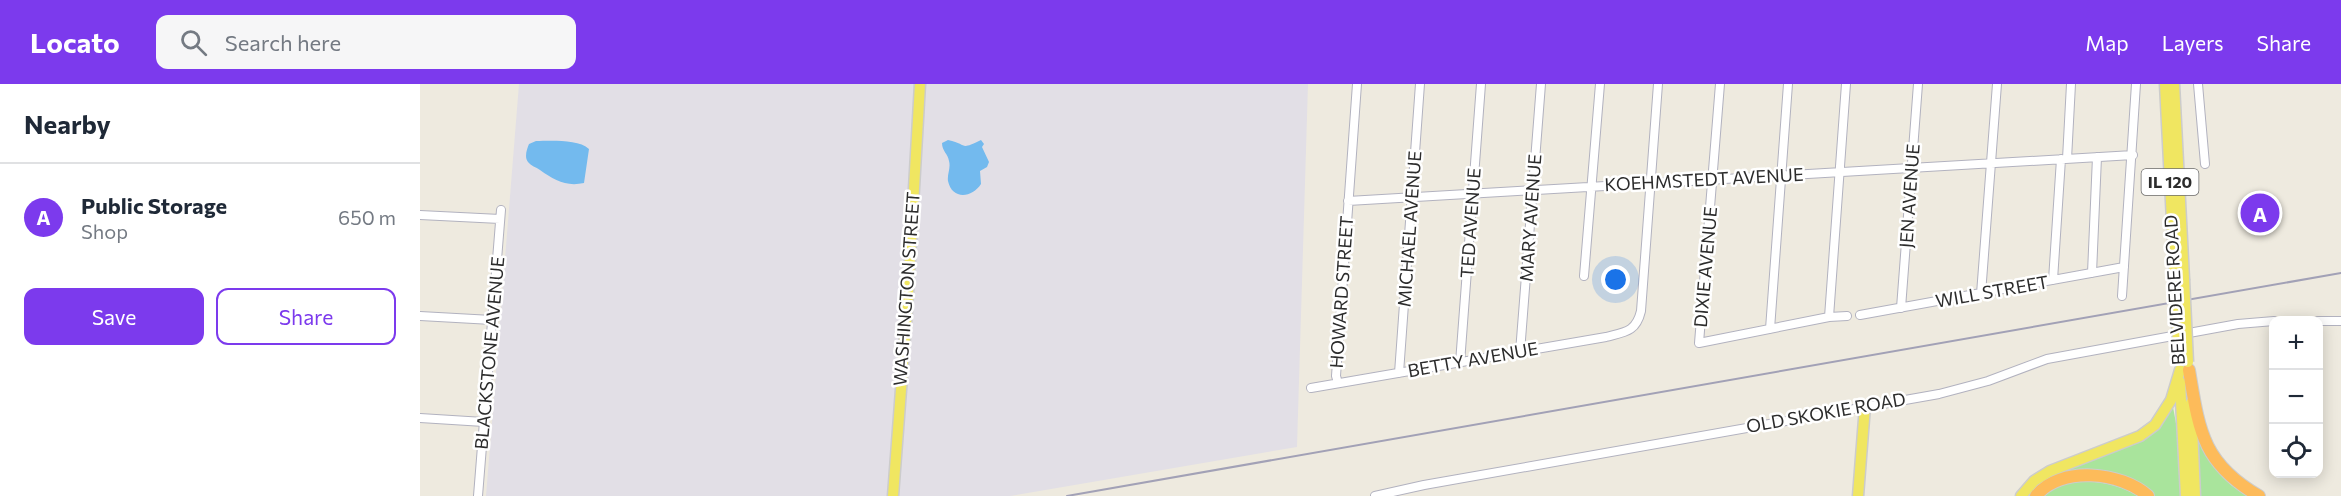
<!DOCTYPE html>
<html lang="en">
<head>
<meta charset="utf-8">
<style>
	:root { --surface:#fff; --page:#f6f6f7; --text:#1f2937; --muted:#747a83; --line:#e0e1e3; --accent:#7c3aed }
	body { margin:0; font-family:Commissioner,sans-serif; background:var(--page); color:var(--text) }
	.controls { position:absolute; right:18px; bottom:18px; display:grid; overflow:hidden; border-radius:12px; box-shadow:0 3px 15px #0003 }
	.controls button { width:54px; height:54px; display:grid; place-items:center; padding:0; border:0; border-bottom:2px solid var(--line); background:var(--surface); color:var(--text); font:30px sans-serif }
	.you { position:absolute; left:1196px; top:196px; width:21px; height:21px; margin:-15px; border:4px solid #fff; border-radius:50%; background:#1a73e8; box-shadow:0 0 0 9px #1a73e833 }
	.badge { display:grid; place-items:center; width:39px; height:39px; border-radius:50%; background:var(--accent); color:#fff; font-size:20px; font-weight:700 }
	.pin { position:absolute; translate:-50% -50%; border:3px solid #fff; box-shadow:0 2px 6px #0006 }
	.list { margin:0; padding:0; list-style:none }
	h2 { display:flex; justify-content:space-between; align-items:center; height:78px; margin:0; padding:0 24px; font-size:26px }
	h2 small { font-size:20px; font-weight:400; color:var(--muted) }
	.list li { display:grid; grid-template-columns:39px 1fr auto; gap:18px; align-items:center; box-sizing:border-box; height:108px; padding:0 24px; border-top:2px solid var(--line) }
	.list b { display:block; font-size:22px; white-space:nowrap }
	.list p { margin:0; font-size:20px; white-space:nowrap; color:var(--muted) }
	.list em { font-size:20px; font-style:normal; color:var(--muted) }
	.actions { display:flex; gap:12px; padding:18px 24px }
	.actions a { flex:1; padding:14px 0; border:2px solid var(--accent); border-radius:12px; text-align:center; font-size:21px; color:var(--accent) }
	.actions .main { background:var(--accent); color:#fff }
	.icon { flex:none; width:33px; height:33px; fill:none; stroke:currentColor; stroke-width:2; stroke-linecap:round; stroke-linejoin:round }
	.map { position:relative; flex:none; width:1921px; height:412px; overflow:hidden }
	header { display:flex; align-items:center; gap:36px; box-sizing:border-box; height:84px; padding:0 30px; background:var(--accent); color:#fff }
	header strong { font-size:28px }
	nav { display:flex; gap:33px; margin-inline-start:auto; font-size:21px }
	.search { width:420px; height:54px; background:var(--page); display:flex; align-items:center; gap:15px; box-sizing:border-box; padding:0 21px; border-radius:12px; color:var(--muted); font-size:22px }
	main { display:flex }
	aside { flex:1; background:var(--surface) }
	.map>svg:first-child { display:block }
	.industrial { fill:#e2dfe6 }
	.green { fill:#a9e49c }
	.water { fill:#73baee }
	.lines { fill:none; stroke-linecap:round; stroke-linejoin:round }
	.minor-casing { stroke:#b2b2bf; stroke-width:10 }
	.major-casing { stroke:#ccc; stroke-width:13 }
	.highway-casing { stroke:#ccc; stroke-width:14 }
	.minor { stroke:#fff; stroke-width:8 }
	.major { stroke:#f0e661; stroke-width:10 }
	.highway { stroke:#fdbb5a; stroke-width:12 }
	.rail { stroke:#a2a1b6; stroke-width:2 }
	.major-bridge-casing { stroke:#ccc; stroke-width:13; stroke-linecap:butt }
	.major-bridge { stroke:#f0e661; stroke-width:10 }
	.labels { text-anchor:middle; stroke-width:5; stroke-linejoin:round; paint-order:stroke }
	.shield { fill:#fff; stroke:#6b6b6b; stroke-width:1.5 }
	.shield-label { font-size:16px; font-weight:bold; fill:#2c2c2c }
	.street-label { font-size:18px; fill:#2c2c2c; stroke:#fff }
</style>
</head>
<body>
<header>
<strong>Locato</strong>
<div class="search"><svg class="icon" aria-label="search" viewBox="0 0 24 24"><circle cx="10" cy="10" r="6"/><path d="M15 15l6 6"/></svg>Search here</div>
<nav><a>Map</a><a>Layers</a><a>Share</a></nav>
</header>
<main>
<aside>
<h2>Nearby<small></small></h2>
<ul class="list">
<li><span class="badge">A</span><div><b>Public Storage</b><p>Shop</p></div><em>650 m</em></li>
</ul>
<div class="actions"><a class="main">Save</a><a>Share</a></div>
</aside>
<div class="map">
<svg width="1921" height="412" viewBox="0 0 1921 412">
	<rect width="100%" height="100%" fill="#eeeadf"/>
	<path class="industrial" d="M99,0h789l-11,363 -287,49h-524z"/>
	<path class="green" d="M1753,323l7,38 2,51h-32l-65,-23 -52,23h-8l9,-9 16,-10 110,-51z
		M1778,350c8,27 25,49 50,62h-48z
		M1655,397c24,0 43,3 63,15h-96l13,-8z"/>
	<path class="water" d="M528,56c20,4 11,11 33,0l3,4 -2,3 7,15 -2,5 -7,4 1,13c-9,14 -29,16 -33,-3 -1,-7 3,-13 1,-20 -1,-7 -7,-10 -7,-18z
		M116,57c15,0 42,-2 53,8l-5,34c-18,4 -30,-3 -44,-13 -4,-3 -9,-4 -12,-8 -4,-5 -1,-13 1,-18z"/>
	<g class="lines">
		<defs>
			<path id="minor" d="M1300,0l-21,259 130,-26 18,-1
				M1778,0l7,80
				M1647,75l4,-75
				M928,117l785,-46
				M0,131l80,4
				M1672,189l5,-116
				M1164,192l16,-192
				M1633,196l8,-121
				M1561,210l16,-210
				M1702,212l14,-212
				M1481,224l17,-224
				M1440,231l264,-48
				M0,232l72,4
				M1409,233l17,-233
				M1898,237h23
				M1350,245l18,-245
				M1100,268l21,-268
				M1040,279l21,-279
				M979,289l21,-289
				M918,299l-2,-7 21,-292
				M891,304l295,-51c19,-5 30,-5 35,-26l17,-227
				M0,334l64,4
				M58,412l23,-286
				M955,412l49,-11 515,-91 49,-13 59,-22 191,-35 36,-3"/>
			<path id="major" d="M1745,0l10,196
				M1754,0l10,195
				M1760,298l6,114
				M1771,319l4,93
				M473,412l14,-186 13,-226
				M1438,412l7,-90
				M1601,412l13,-15 16,-10 90,-35 15,-11 16,-25 9,-30"/>
			<path id="highway" d="M1769,286c10,60 13,93 70,126
				M1616,412c24,-31 86,-24 112,0"/>
		</defs>
		<use href="#minor" class="minor-casing"/>
		<use href="#major" class="major-casing"/>
		<use href="#highway" class="highway-casing"/>
		<use href="#minor" class="minor"/>
		<use href="#major" class="major"/>
		<use href="#highway" class="highway"/>
		<path class="rail" d="M647,412l1274,-223"/>
		<defs>
			<path id="major-bridge" d="M1764,195l4,83
				M1755,196l4,81"/>
		</defs>
		<use href="#major-bridge" class="major-bridge-casing"/>
		<use href="#major-bridge" class="major-bridge"/>
	</g>
	<g class="labels">
		<rect class="shield" x="1721.5" y="85" width="57" height="26" rx="4.5"/>
		<g class="shield-label">
			<text x="1750" y="104">IL 120</text>
		</g>
		<g class="street-label">
			<text transform="translate(1284 96) rotate(-3)" y="6">KOEHMSTEDT AVENUE</text>
			<text transform="translate(1490 112) rotate(-86)" y="6">JEN AVENUE</text>
			<text transform="translate(1111 134) rotate(-86)" y="6">MARY AVENUE</text>
			<text transform="translate(1051 139) rotate(-86)" y="6">TED AVENUE</text>
			<text transform="translate(990 145) rotate(-86)" y="6">MICHAEL AVENUE</text>
			<text transform="translate(1286 183) rotate(-85)" y="6">DIXIE AVENUE</text>
			<text transform="translate(487 205) rotate(-86)" y="6">WASHINGTON STREET</text>
			<text transform="translate(1755 206) rotate(-93)" y="6">BELVIDERE ROAD</text>
			<text transform="translate(922 208) rotate(-86)" y="6">HOWARD STREET</text>
			<text transform="translate(1572 208) rotate(-10)" y="6">WILL STREET</text>
			<text transform="translate(70 269) rotate(-85)" y="6">BLACKSTONE AVENUE</text>
			<text transform="translate(1053 276) rotate(-10)" y="6">BETTY AVENUE</text>
			<text transform="translate(1406 329) rotate(-10)" y="6">OLD SKOKIE ROAD</text>
		</g>
	</g>
</svg>
<div class="controls">
<button>+</button>
<button>−</button>
<button><svg class="icon" aria-label="locate" viewBox="0 0 24 24"><circle cx="12" cy="12" r="6"/><path d="M12 2v4M12 18v4M2 12h4M18 12h4"/></svg></button>
</div>
<div class="you"></div>
<div class="pin badge" style="left:1840px;top:129px">A</div>
</div>
</main>
</body>
</html>
